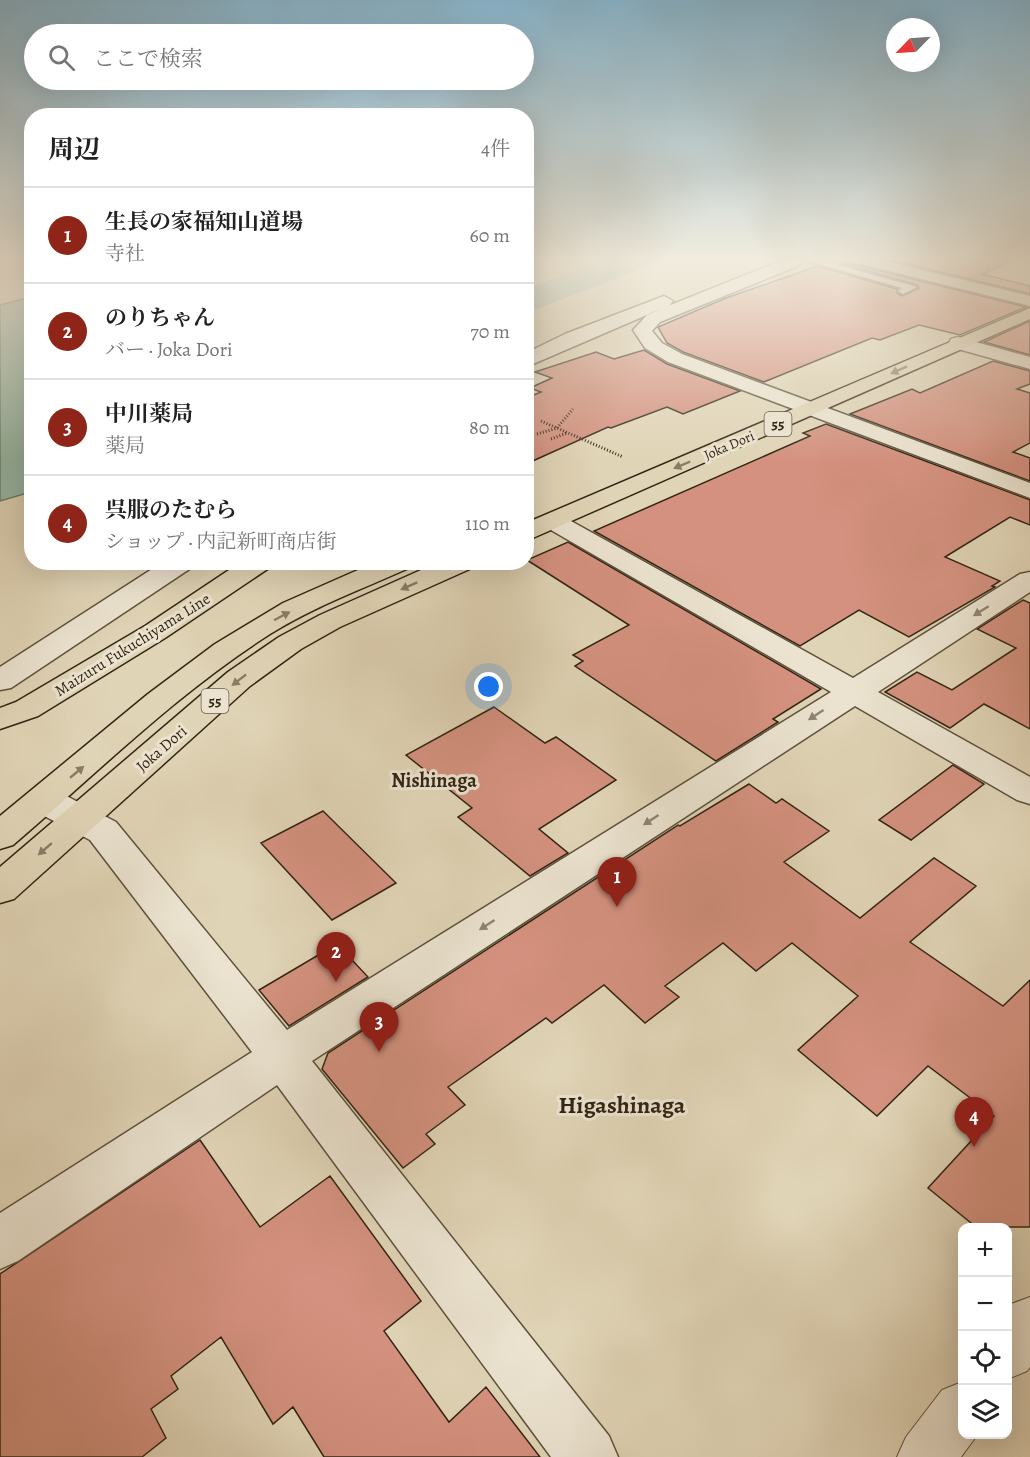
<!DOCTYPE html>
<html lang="ja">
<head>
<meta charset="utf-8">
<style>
	:root { --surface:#fff; --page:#f2f2f2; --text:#222; --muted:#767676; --line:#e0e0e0; --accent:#8f2418 }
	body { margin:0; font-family:Alegreya,"Noto Serif JP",serif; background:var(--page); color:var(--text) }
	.controls { position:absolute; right:18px; bottom:18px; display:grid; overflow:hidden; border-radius:12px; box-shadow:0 6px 24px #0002 }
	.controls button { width:54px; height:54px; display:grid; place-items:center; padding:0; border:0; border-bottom:2px solid var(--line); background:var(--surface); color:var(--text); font:30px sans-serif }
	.compass { position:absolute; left:886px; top:18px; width:54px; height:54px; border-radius:50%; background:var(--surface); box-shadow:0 6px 24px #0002; rotate:245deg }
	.you { position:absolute; left:489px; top:687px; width:21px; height:21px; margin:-15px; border:4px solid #fff; border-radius:50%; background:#1a73e8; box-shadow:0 0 0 9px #1a73e833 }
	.badge { display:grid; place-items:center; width:39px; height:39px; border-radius:50%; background:var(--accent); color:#fff; font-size:20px; font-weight:700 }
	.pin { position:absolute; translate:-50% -50px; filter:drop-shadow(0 2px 3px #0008) }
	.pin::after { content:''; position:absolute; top:32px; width:21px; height:18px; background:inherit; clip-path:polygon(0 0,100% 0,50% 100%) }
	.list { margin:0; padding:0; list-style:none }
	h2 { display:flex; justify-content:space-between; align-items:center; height:78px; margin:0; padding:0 24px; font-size:26px }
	h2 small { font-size:20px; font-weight:400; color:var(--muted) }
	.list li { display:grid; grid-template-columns:39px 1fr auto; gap:18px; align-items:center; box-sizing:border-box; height:96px; padding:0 24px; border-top:2px solid var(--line) }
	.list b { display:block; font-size:22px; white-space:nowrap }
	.list p { margin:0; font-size:20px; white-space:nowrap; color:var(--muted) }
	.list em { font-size:20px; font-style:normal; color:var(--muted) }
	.icon { flex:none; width:33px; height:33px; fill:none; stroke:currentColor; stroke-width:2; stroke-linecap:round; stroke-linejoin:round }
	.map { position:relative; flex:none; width:1030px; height:1457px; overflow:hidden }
	.search { position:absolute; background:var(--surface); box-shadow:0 6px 24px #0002; left:24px; top:24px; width:510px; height:66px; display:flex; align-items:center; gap:15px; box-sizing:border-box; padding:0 21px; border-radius:33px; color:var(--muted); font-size:22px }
	.panel { position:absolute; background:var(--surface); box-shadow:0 6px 24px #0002; left:24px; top:108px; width:510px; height:462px; border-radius:24px }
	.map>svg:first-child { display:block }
	.water { fill:#95b9a9; stroke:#6d7e6d; stroke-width:1.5 }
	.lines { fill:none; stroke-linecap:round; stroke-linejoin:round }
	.river { fill:#95b9a9; fill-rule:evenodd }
	.building { fill:#d4917f; stroke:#322514; stroke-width:1.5 }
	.service-casing { stroke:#5e513c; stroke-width:3 }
	.pedestrian-casing { stroke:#5e513c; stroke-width:2 }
	.minor-casing { stroke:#5e513c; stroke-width:3 }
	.primary-casing { stroke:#322514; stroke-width:3 }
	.path { stroke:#322514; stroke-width:3; stroke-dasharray:1 2; stroke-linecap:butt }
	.service { fill:#ebe3d0; fill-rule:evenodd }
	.pedestrian { fill:#ebe3d0; fill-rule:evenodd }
	.minor { fill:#ebe3d0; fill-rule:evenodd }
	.primary { fill:#e0d4b6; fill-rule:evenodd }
	.oneway { fill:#897c65 }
	.oneway2 { fill:#8e8472 }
	.labels { text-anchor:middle; stroke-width:6; stroke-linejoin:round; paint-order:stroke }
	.far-street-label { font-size:14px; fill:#322514; stroke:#ebe3d0 }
	.shield { fill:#ebe3d0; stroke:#6a5e4c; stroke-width:1.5 }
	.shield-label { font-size:15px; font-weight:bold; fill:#322514 }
	.street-label { font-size:16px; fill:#322514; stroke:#ebe3d0 }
	.quarter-label { font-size:20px; font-weight:bold; fill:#322514; stroke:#ebe3d0 }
	.near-quarter-label { font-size:24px; font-weight:bold; fill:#322514; stroke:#ebe3d0 }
</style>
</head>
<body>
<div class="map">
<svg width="1030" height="1457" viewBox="0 0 1030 1457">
	<rect width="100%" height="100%" fill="#e0d4b6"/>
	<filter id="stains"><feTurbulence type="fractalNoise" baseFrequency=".00333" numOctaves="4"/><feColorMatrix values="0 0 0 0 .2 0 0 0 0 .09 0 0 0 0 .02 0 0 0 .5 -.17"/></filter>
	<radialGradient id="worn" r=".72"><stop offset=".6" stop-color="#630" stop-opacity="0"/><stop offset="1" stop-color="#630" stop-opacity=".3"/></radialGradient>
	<path class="water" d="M31,297v195l-31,9v-196z"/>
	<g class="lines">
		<path class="river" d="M609,258h47l-5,7 -125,48v-24z"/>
	</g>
	<path class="building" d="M844,258l4,5 178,44 -66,28 -41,-10 -39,15 -8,-2 -108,44 -81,-30 -16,-9 -9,-16 68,-29 92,-32 79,23v4l5,3 17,-8 -1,-3 -85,-24z
		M882,258h137l-37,16 48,12v8z
		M1030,321v34l-46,-13z
		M644,350l23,14 73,27 -57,23 -16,-7 -56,21 -3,-1 -82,37v-66l15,-6 -11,-4 22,-10 -17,-6 61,-20 18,7z
		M993,361l37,10v13l-13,5 13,4v50l-17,9 17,6v23l-180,-67 62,-25 8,4z
		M826,424l204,76v25l-20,-8 -65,40 55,24 -8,5 3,1 -86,50 -50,-27 -59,36 -206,-115 216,-95 -7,-3z
		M568,542l253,147 -48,30 5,3 -62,39 -141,-95 8,-5 -10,-6 56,-30 -102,-65z
		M1023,600l7,3v126l-46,-25 -34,24 -65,-36 32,-20 35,18 64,-42 -39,-19z
		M494,707l51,36 11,-6 60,43 -77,49 29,24 -38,23 -72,-59 14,-9 -66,-53z
		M953,765l31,19 -73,56 -32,-20z
		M749,784l27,19 6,-4 47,32 -45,31 76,56 74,-60 42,28 -66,56 93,64 27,-26v247h-54l-48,-39 66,-72 -66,-50 -51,50 -79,-66 60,-54 -66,-53 -36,28 -33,-28 -58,43 14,11 -34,26 -41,-38 -52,38 -6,-5 -98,69 17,18 -39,29 9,10 -32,24 -81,-99 6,-16 350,-228 2,1z
		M323,811l73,72 -64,37 -71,-77z
		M337,944l31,33 -79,49 -30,-36z
		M200,1140l60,87 70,-51 91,125 -37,30 65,91 37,-35 54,70h-216l-31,-50 -20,17 -52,-87 -50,39 7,13 -27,20 15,29 -24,19h-142v-183z"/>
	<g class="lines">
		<defs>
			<path id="service" d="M797,258h16l104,29 -14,7 -5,-3 4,-3z"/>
			<path id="pedestrian" d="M1030,1297v70l-3,4 -19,8v-70l3,-5z
				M962,1382v52h16l-17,23h-64l9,-20 36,-47z"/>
			<path id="minor" d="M788,258h16l-6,8 -138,56 -8,9 10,12 20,11 348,129v15l-362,-136 -23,-14 -12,-18 15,-16z
				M846,258h27l157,38v10l-181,-45z
				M664,296l9,5 -3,4 -144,62v-14l39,-19z
				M958,337l72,20v12l-79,-22 -2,-4 2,-4z
				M553,513l9,3 291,162 167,-104 10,-2v20l-152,100 152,85v27l-13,-4 -162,-94 -543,355 297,375 9,21h-67l-274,-372 -259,176 -18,8v-56l252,-161 -162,-212 -59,-31 -5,-9 5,-9 13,-3 13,3 59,31 171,208 544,-338 -287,-166 -4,-5 4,-5z
				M163,562h32l-4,6 -180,120 -11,2v-23z"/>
			<path id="primary" d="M1030,308v11l-504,222v-18z
				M241,562h32l-4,6 -104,70 -127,78 -38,13v-21l16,-6 129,-76z
				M376,562h37l-4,6c-47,21 -96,39 -139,66 -94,60 -173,139 -257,211l-13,4v-33l148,-122 67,-50 68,-41z
				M439,562h37l-4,6 -132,59 -39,22 -51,37 -236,213 -14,4v-36l228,-195 51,-35 41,-22z"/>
		</defs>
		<use href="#service" class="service-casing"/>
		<use href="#pedestrian" class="pedestrian-casing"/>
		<use href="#minor" class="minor-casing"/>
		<use href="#primary" class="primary-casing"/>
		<path class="path" d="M541,421l82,36
			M537,434l20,-6 16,-19
			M551,439l16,-6"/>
		<use href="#service" class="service"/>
		<use href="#pedestrian" class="pedestrian"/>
		<use href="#minor" class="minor"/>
		<use href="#primary" class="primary"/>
	</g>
	<defs><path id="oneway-solid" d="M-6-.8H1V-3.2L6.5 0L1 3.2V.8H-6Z" transform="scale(1.5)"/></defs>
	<g class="oneway">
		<use href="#oneway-solid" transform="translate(899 370) rotate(156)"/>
		<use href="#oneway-solid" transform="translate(682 465) rotate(157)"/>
		<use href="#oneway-solid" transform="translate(409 586) rotate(156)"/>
		<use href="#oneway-solid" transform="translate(282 616) rotate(-28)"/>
		<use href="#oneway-solid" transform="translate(239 680) rotate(142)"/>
		<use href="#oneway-solid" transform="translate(77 772) rotate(-40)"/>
		<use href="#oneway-solid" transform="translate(45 849) rotate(139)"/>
	</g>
	<g class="oneway2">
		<use href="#oneway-solid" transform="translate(981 611) rotate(148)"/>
		<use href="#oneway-solid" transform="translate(816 715) rotate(147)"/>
		<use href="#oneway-solid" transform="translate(651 820) rotate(147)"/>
		<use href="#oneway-solid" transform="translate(487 925) rotate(147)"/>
	</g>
	<linearGradient id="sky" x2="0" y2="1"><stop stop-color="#87b6cf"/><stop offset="0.56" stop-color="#f1ecde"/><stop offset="1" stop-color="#f1ecde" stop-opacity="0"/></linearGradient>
	<rect width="1030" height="462" fill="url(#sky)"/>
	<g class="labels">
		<g class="far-street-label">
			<text transform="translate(729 445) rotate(-23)" y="5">Joka Dori</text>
		</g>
		<g class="shield">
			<rect x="764.5" y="412" width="27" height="24" rx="4.5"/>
			<rect x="201.5" y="689" width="27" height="24" rx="4.5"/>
		</g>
		<g class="shield-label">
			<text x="778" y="429">55</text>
			<text x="215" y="706">55</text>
		</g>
		<g class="street-label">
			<text transform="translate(132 644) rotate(-32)" y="6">Maizuru Fukuchiyama Line</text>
			<text transform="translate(161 748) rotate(-41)" y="6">Joka Dori</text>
		</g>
		<g class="quarter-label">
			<text x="434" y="787">Nishinaga</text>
		</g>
		<g class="near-quarter-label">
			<text x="622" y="1113">Higashinaga</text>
		</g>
	</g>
	<rect width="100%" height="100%" filter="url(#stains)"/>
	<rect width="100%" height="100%" fill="url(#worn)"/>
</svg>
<div class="controls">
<button>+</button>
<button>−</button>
<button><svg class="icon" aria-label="locate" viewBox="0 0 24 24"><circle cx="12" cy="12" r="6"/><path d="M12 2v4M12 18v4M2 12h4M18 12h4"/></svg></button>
<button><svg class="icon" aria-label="layers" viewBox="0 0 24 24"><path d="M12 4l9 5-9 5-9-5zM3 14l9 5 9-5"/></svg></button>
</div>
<svg class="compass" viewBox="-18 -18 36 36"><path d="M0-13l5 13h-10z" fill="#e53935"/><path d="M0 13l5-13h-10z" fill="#767676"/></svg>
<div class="you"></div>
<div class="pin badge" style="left:617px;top:907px">1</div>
<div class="pin badge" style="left:336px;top:982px">2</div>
<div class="pin badge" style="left:379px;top:1052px">3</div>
<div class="pin badge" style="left:974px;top:1147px">4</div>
<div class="search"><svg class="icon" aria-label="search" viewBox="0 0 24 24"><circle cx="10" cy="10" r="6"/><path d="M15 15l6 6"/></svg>ここで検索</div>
<section class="panel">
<h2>周辺<small>4件</small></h2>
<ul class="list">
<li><span class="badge">1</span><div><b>生長の家福知山道場</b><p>寺社</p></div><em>60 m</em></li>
<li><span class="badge">2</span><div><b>のりちゃん</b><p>バー · Joka Dori</p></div><em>70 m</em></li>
<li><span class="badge">3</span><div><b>中川薬局</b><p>薬局</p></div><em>80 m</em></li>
<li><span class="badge">4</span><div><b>呉服のたむら</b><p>ショップ · 内記新町商店街</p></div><em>110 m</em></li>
</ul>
</section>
</div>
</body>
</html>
